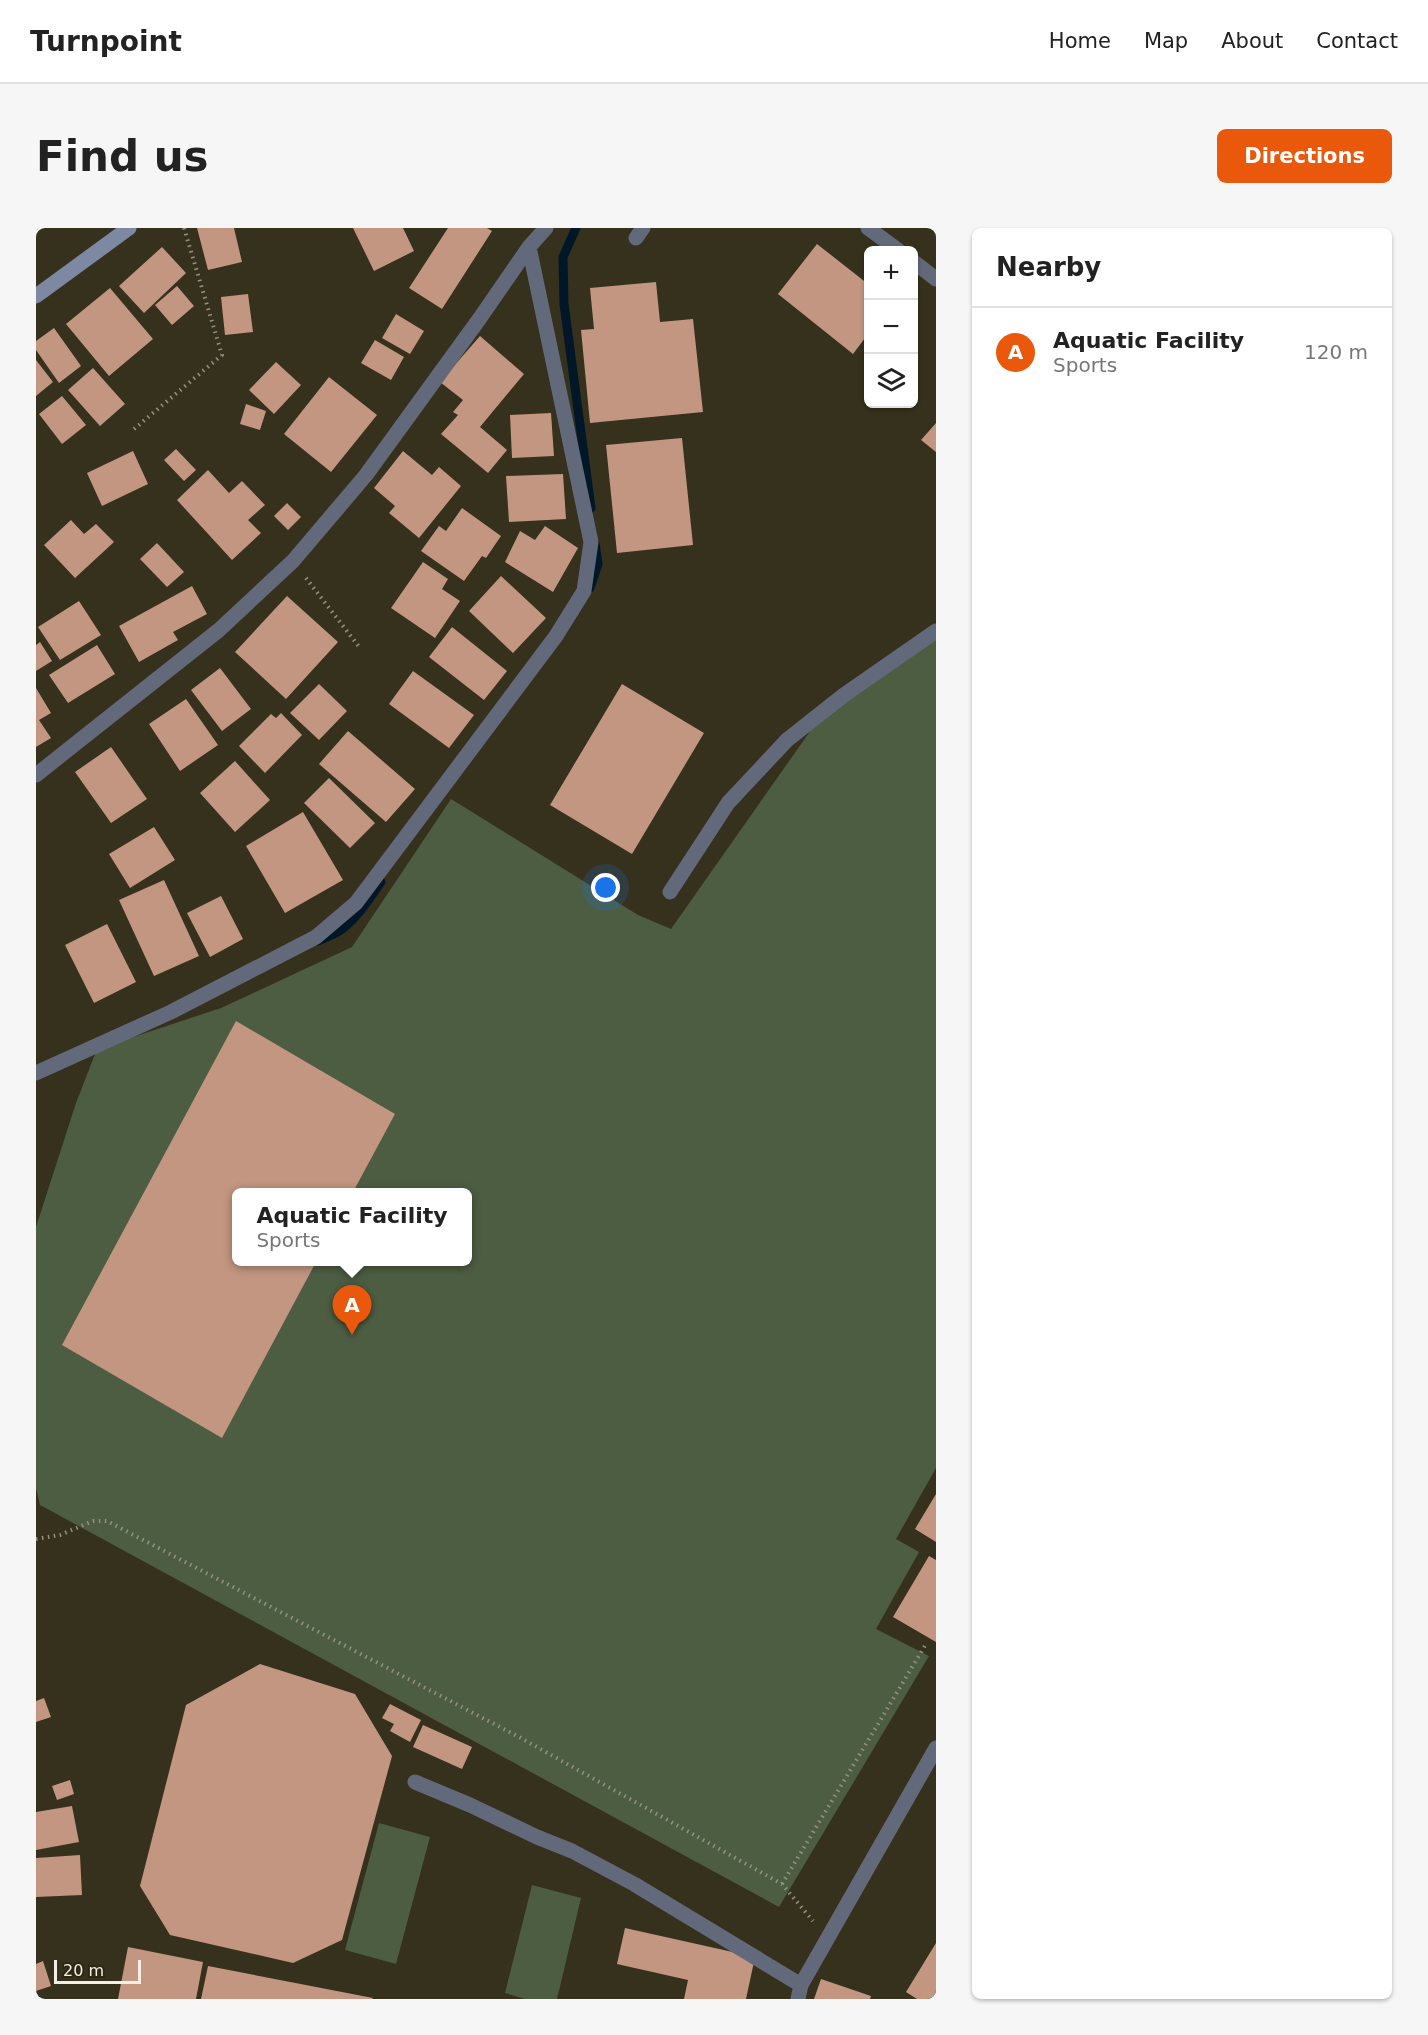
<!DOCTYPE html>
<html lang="en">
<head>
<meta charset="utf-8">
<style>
	:root { --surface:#fff; --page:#f6f6f6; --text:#222; --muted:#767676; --line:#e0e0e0; --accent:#ea580c }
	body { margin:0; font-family:"DejaVu Sans",sans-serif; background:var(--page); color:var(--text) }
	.controls { position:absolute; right:18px; top:18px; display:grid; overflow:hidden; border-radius:9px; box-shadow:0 2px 4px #0004 }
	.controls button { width:54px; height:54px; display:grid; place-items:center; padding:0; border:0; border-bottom:2px solid var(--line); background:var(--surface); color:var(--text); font:30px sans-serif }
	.scale { position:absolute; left:18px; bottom:15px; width:87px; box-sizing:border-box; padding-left:6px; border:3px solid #f3f0e3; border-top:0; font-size:16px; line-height:21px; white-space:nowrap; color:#f3f0e3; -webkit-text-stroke:4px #2c2712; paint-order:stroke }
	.you { position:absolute; left:570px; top:660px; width:21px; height:21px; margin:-15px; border:4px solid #fff; border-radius:50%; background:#1a73e8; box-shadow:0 0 0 9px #1a73e833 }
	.badge { display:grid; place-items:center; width:39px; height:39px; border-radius:50%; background:var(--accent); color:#fff; font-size:20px; font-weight:700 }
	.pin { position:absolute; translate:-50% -50px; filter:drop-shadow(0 2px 3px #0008) }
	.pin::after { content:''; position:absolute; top:32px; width:21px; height:18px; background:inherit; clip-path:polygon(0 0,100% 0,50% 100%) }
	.popup { position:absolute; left:196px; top:960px; width:240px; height:78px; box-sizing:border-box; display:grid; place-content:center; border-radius:9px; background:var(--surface); filter:drop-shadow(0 2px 4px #0005); font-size:20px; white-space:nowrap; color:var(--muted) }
	.popup b { font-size:22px; color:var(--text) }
	.popup::after { content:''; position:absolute; left:50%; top:100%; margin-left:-12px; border:12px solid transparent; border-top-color:var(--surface) }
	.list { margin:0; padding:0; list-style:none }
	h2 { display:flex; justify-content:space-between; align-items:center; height:78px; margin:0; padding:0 24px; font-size:26px }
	h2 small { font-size:20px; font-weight:400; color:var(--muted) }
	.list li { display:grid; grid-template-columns:39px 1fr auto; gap:18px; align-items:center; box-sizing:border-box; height:90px; padding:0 24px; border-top:2px solid var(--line) }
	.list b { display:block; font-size:22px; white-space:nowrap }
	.list p { margin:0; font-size:20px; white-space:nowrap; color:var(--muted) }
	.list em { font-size:20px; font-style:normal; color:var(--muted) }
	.icon { flex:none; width:33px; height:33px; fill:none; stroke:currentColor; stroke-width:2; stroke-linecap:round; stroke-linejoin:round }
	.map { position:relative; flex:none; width:900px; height:1771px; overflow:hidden; border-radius:9px }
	header { display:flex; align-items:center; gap:36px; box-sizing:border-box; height:84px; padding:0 30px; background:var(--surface); border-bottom:2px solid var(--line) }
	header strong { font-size:28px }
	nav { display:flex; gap:33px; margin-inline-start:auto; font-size:21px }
	.intro { display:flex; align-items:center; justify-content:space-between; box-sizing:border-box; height:144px; padding:0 36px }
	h1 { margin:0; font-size:42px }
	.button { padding:15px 27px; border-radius:9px; background:var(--accent); color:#fff; font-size:21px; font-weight:700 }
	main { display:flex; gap:36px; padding:0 36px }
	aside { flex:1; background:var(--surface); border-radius:9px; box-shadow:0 2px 4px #0004 }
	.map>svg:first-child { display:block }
	.green { fill:#4d5d42; fill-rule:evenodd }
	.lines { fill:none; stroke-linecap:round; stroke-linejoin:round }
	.stream { stroke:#001727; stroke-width:9 }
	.building { fill:#c29681 }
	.path { stroke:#959180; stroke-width:4; stroke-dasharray:1.5 4.5; stroke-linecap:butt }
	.service { stroke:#62697a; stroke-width:15 }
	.minor { stroke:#62697a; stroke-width:15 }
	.secondary { stroke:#7d89a2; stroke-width:15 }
</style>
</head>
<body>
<header>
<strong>Turnpoint</strong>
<nav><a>Home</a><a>Map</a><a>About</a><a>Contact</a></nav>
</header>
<div class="intro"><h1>Find us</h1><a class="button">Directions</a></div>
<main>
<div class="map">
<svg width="900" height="1771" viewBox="0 0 900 1771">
	<rect width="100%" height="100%" fill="#36311c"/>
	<path class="green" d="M900,404v836l-40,71 23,13 -43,77 53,27 -150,251 -739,-402 -4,-17v-261l40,-124 21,-54 124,-41 131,-61 99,-148 187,116 33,14 154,-219zM200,964h231v70h-231z
		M343,1595l51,14 -34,127 -51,-14z
		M496,1657l49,13 -24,101h-32l-20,-6z"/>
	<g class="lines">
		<path class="stream" d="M540,0l-13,29 1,47 27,204
			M554,360l8,-24 -3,-21
			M282,713c6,-3 12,-5 18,-8 20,-12 32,-33 45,-51"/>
	</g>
	<path class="building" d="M161,0h37l8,34 -34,8z
		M317,0h50l11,23 -40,20z
		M412,0h39l5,3 -50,78 -33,-21z
		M781,16l51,40v50l-15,20 -75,-60z
		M126,19l24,26 -42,40 -25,-27z
		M620,54l4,40 33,-3 10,93 -113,11 -9,-93 13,-1 -4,-41z
		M141,58l17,20 -22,19 -17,-20z
		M74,60l43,51 -44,37 -43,-52z
		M212,66l5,38 -28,3 -4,-38z
		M360,86l28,17 -14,23 -28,-16z
		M18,100l27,38 -22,17 -23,-33v-9z
		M444,108l44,38 -44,53 27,23 -19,23 -47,-39 17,-19 -5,-3 10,-12 -23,-18z
		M339,112l29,17 -13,23 -30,-17z
		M0,132l17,22 -17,14z
		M240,134l25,23 -27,29 -25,-24z
		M57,140l32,36 -25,22 -32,-36z
		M293,149l48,38 -46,57 -47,-38z
		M26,168l24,29 -24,19 -23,-30z
		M210,176l20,7 -6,19 -20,-6z
		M515,185l3,43 -42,2 -2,-43z
		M900,195v29l-15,-12z
		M646,210l11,107 -76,8 -11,-108z
		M140,221l20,21 -12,11 -20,-21z
		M97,223l15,33 -46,22 -15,-33z
		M367,223l29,24 7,-8 22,19 -42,52 -30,-25 6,-7 -21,-18z
		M172,242l21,23 13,-12 23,24 -17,15 13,13 -29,27 -55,-60z
		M527,246l3,45 -57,3 -3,-46z
		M251,275l14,14 -13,13 -14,-14z
		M426,280l39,28 -15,22 -4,-2 -18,25 -43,-30 18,-25 7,5z
		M35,292l13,14 12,-10 18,18 -39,36 -31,-33z
		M509,298l33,22 -25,44 -48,-30 15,-31 15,9z
		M121,315l27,29 -17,15 -27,-28z
		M387,334l25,17 -6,10 18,12 -25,37 -44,-30z
		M465,348l45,42 -33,35 -44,-42z
		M156,358l15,28 -34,18 5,8 -39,22 -20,-36z
		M251,368l51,46 -52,57 -51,-47z
		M43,373l22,34 -41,25 -22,-33z
		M416,399l55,44 -23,29 -55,-43z
		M4,414l12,19 -16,10v-26z
		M61,417l18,29 -47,29 -19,-28z
		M184,440l31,41 -29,22 -31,-41z
		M377,443l61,44 -25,33 -60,-44z
		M283,456l28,27 -28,29 -29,-27z
		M586,456l82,49 -72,121 -82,-49z
		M0,460l15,25 -12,7 12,18 -15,9z
		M150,471l32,46 -38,26 -31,-47z
		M245,485l21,22 -37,38 -26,-27 32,-32 5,4z
		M312,503l67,58 -29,33 -67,-58z
		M75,519l36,52 -36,24 -36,-51z
		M199,533l35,39 -35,32 -35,-39z
		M293,550l46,45 -25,25 -46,-45z
		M267,584l40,68 -58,33 -39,-67z
		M118,599l21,33 -45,28 -21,-34z
		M128,652l35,76 -45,20 -35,-76z
		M185,668l22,43 -33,18 -23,-44z
		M71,696l29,58 -42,21 -29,-58z
		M200,793l159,93 -42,78h-117v70h80l-94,176 -160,-93z
		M900,1266v48l-21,-13z
		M893,1328l7,4v82l-43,-25z
		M224,1436l95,30 37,62 -50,184 -49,23 -123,-28 -30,-49 46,-181z
		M8,1470l7,19 -15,5v-21z
		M354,1476l31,16 -11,22 -20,-11 4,-7 -12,-6z
		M387,1497l49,22 -10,22 -49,-22z
		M34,1552l4,14 -17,6 -5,-14z
		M36,1578l7,36 -43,8v-38z
		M44,1627l2,40 -46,2v-39z
		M589,1700l130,29 -9,42h-62l4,-19 -71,-16z
		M900,1715v56h-19l-11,-7z
		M92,1719l75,15 -7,37h-78z
		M7,1733l8,25 -15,5v-27z
		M172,1738l165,32 -1,1h-171z
		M785,1751l50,17 -1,3h-56z"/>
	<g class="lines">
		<path class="path" d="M98,201l88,-74 -38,-127
			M270,350l54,70
			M0,1311l24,-4 33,-14h14l412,216 263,147 31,37
			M746,1656l144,-240"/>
		<path class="service" d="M600,10l7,-10
			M634,664l58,-89 59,-63 57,-45 92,-64
			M379,1554l55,23 67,32 35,14 62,33 167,101"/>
		<path class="minor" d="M832,0l30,22
			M878,34l22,17
			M0,547l183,-145 74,-69 73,-86 114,-157 49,-71 17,-19
			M0,845l135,-61 145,-75 40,-34 200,-267 28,-45 7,-49 -62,-295
			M762,1771l3,-14 135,-237"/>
		<path class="secondary" d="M0,68l93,-68"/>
	</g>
</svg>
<div class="controls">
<button>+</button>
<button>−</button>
<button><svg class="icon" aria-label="layers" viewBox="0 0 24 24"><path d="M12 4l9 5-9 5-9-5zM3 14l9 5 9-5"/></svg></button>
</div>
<div class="scale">20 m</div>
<div class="you"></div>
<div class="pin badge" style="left:316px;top:1107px">A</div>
<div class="popup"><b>Aquatic Facility</b>Sports</div>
</div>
<aside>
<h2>Nearby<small></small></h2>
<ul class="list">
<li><span class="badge">A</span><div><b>Aquatic Facility</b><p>Sports</p></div><em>120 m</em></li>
</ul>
</aside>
</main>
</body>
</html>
